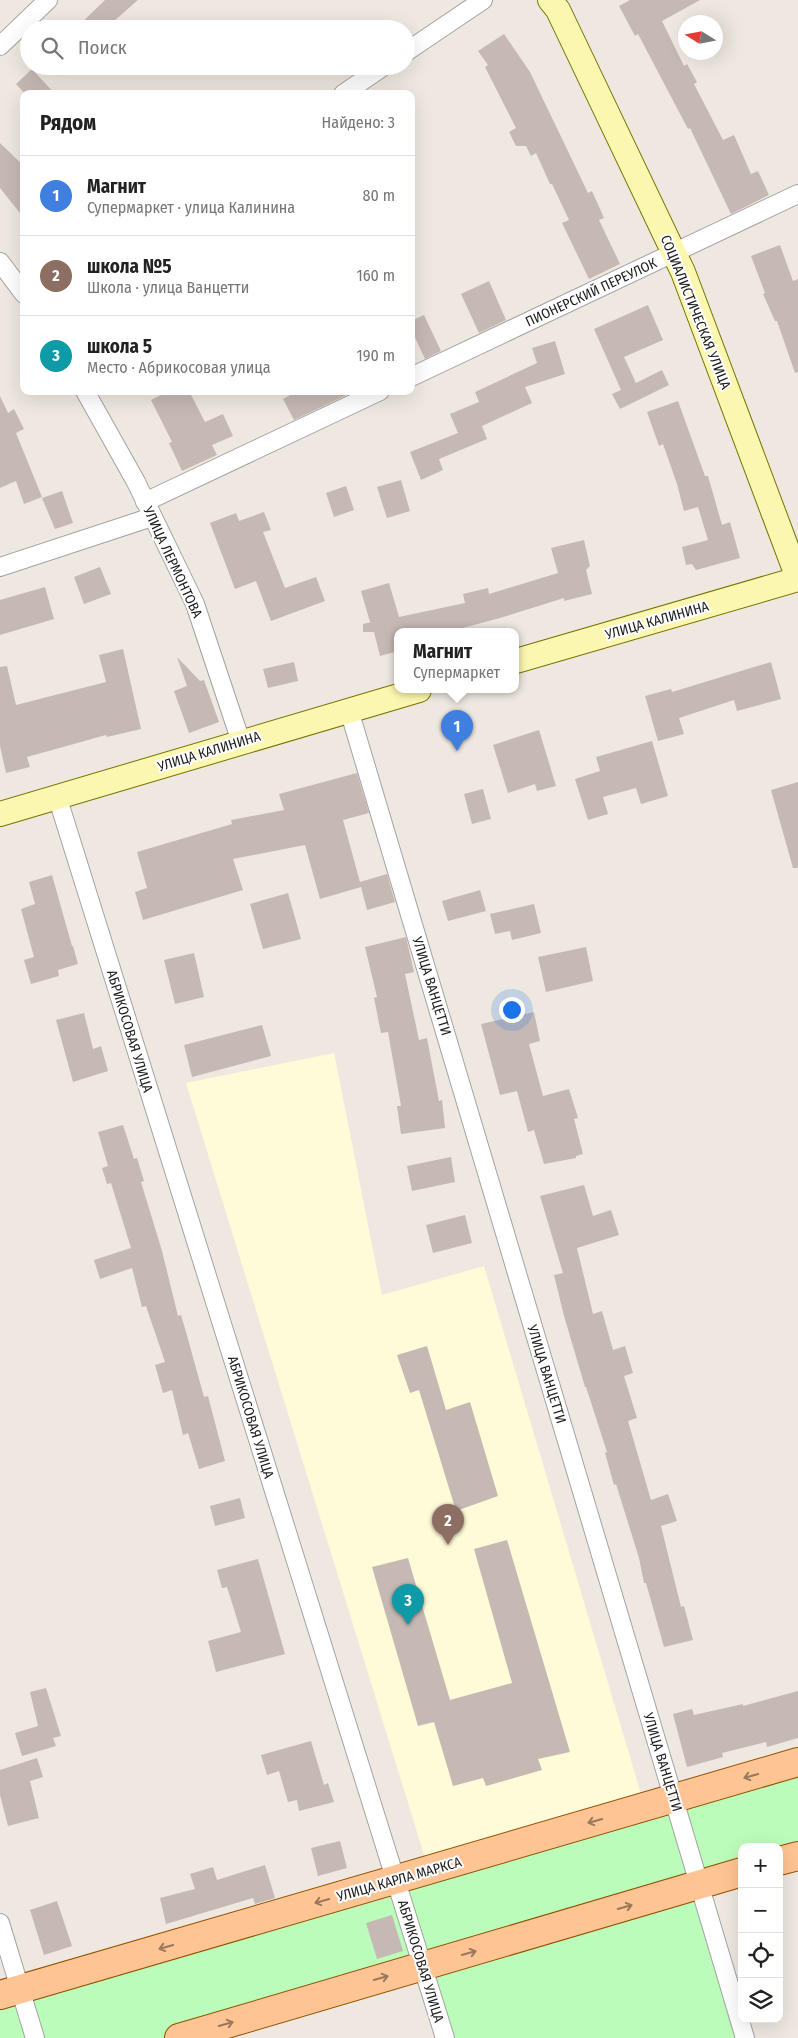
<!DOCTYPE html>
<html lang="ru">
<head>
<meta charset="utf-8">
<style>
	:root { --surface:#fff; --page:#f2f2f2; --text:#222; --muted:#767676; --line:#e0e0e0; --accent:#c70017 }
	body { margin:0; font-family:"Fira Sans Condensed",sans-serif; background:var(--page); color:var(--text) }
	.controls { position:absolute; right:15px; bottom:15px; display:grid; overflow:hidden; border-radius:10px; box-shadow:0 5px 20px #0002 }
	.controls button { width:45px; height:45px; display:grid; place-items:center; padding:0; border:0; border-bottom:1px solid var(--line); background:var(--surface); color:var(--text); font:25px sans-serif }
	.compass { position:absolute; left:678px; top:15px; width:45px; height:45px; border-radius:50%; background:var(--surface); box-shadow:0 5px 20px #0002; rotate:281deg }
	.you { position:absolute; left:511px; top:1009px; width:18px; height:18px; margin:-12px; border:4px solid #fff; border-radius:50%; background:#1a73e8; box-shadow:0 0 0 8px #1a73e833 }
	.badge { display:grid; place-items:center; width:32px; height:32px; border-radius:50%; background:var(--accent); color:#fff; font-size:16px; font-weight:700 }
	.pin { position:absolute; translate:-50% -41px; filter:drop-shadow(0 1px 2px #0008) }
	.pin::after { content:''; position:absolute; top:26px; width:18px; height:15px; background:inherit; clip-path:polygon(0 0,100% 0,50% 100%) }
	.popup { position:absolute; left:394px; top:628px; width:125px; height:65px; box-sizing:border-box; display:grid; place-content:center; border-radius:10px; background:var(--surface); filter:drop-shadow(0 1px 4px #0005); font-size:16px; white-space:nowrap; color:var(--muted) }
	.popup b { font-size:19px; color:var(--text) }
	.popup::after { content:''; position:absolute; left:50%; top:100%; margin-left:-10px; border:10px solid transparent; border-top-color:var(--surface) }
	.list { margin:0; padding:0; list-style:none }
	h2 { display:flex; justify-content:space-between; align-items:center; height:65px; margin:0; padding:0 20px; font-size:21px }
	h2 small { font-size:16px; font-weight:400; color:var(--muted) }
	.list li { display:grid; grid-template-columns:32px 1fr auto; gap:15px; align-items:center; box-sizing:border-box; height:80px; padding:0 20px; border-top:1px solid var(--line) }
	.list b { display:block; font-size:19px; white-space:nowrap }
	.list p { margin:0; font-size:16px; white-space:nowrap; color:var(--muted) }
	.list em { font-size:16px; font-style:normal; color:var(--muted) }
	.icon { flex:none; width:28px; height:28px; fill:none; stroke:currentColor; stroke-width:2; stroke-linecap:round; stroke-linejoin:round }
	.map { position:relative; flex:none; width:798px; height:2038px; overflow:hidden }
	.search { position:absolute; background:var(--surface); box-shadow:0 5px 20px #0002; left:20px; top:20px; width:395px; height:55px; display:flex; align-items:center; gap:12px; box-sizing:border-box; padding:0 18px; border-radius:28px; color:var(--muted); font-size:19px }
	.panel { position:absolute; background:var(--surface); box-shadow:0 5px 20px #0002; left:20px; top:90px; width:395px; height:305px; border-radius:10px }
	.map>svg:first-child { display:block }
	.education { fill:#fffad8 }
	.park { fill:#bcfcba }
	.building { fill:#c6b9b4 }
	.lines { fill:none; stroke-linecap:round; stroke-linejoin:round }
	.street-casing { stroke:#a3a3a3; stroke-width:20 }
	.secondary-casing { stroke:#757400; stroke-width:26 }
	.primary-casing { stroke:#935100; stroke-width:30 }
	.street { stroke:#fff; stroke-width:18 }
	.secondary { stroke:#fcf7b0; stroke-width:24 }
	.primary { stroke:#ffc494; stroke-width:28 }
	.oneway { stroke:#99785e }
	.labels { text-anchor:middle; stroke-width:4; stroke-linejoin:round; paint-order:stroke }
	.street-label { font-size:14px; fill:#1c1c1c; stroke:#fff }
</style>
</head>
<body>
<div class="map">
<svg width="798" height="2038" viewBox="0 0 798 2038">
	<rect width="100%" height="100%" fill="#eee8e0"/>
	<path class="education" d="M334,1053l48,242 102,-29 157,528 -215,67 -240,-778z"/>
	<path class="park" d="M798,1761v95l-19,-9h-37v25l-43,13 46,153h-300l-23,-71 -243,71h-179v-46z"/>
	<path class="building" d="M105,0h33l-33,29h-30z
		M630,0h70l-38,21 22,45 3,-2 10,18 -3,2 29,56 11,-5 17,39 7,-3 11,24 -38,19 -41,-86 -2,1 -50,-95 -3,2 -16,-30z
		M504,34l26,38 58,121 4,-2 12,27 -5,2 21,44 -31,15 -27,-56 7,-3 -17,-36h-2l-14,-31 -5,3 -5,-10h-10l-7,-14 7,-4 -31,-61 3,-2 -10,-14z
		M32,69l23,25h-30l-9,-10z
		M0,143l24,23v52l-24,-30z
		M780,245l13,36 5,-2v93l-3,1 -18,-52h-2l-12,-27 2,-1 -14,-37z
		M489,281l17,39 -27,13 -18,-39z
		M648,305l15,35 -39,17 12,26 26,-13 7,15 -49,24 -8,-15 9,-4 -27,-61z
		M424,315l17,36 -16,8 -14,-30v-8z
		M555,341l10,33 -40,13 7,16 -50,23 5,13 -48,20 4,11 -22,10 -11,-28 48,-19 -8,-19 29,-12 -4,-10 62,-29 -5,-15z
		M169,391h20l16,31 18,-8 10,22 -21,9 5,10 -35,16 -13,-28 3,-1 -21,-42z
		M298,391h57l-61,29 -11,-21z
		M0,396l8,17 6,-4 10,20 -8,4 26,64 -18,7 -8,-23 -16,7z
		M678,401l27,75h3l14,49 8,-3 10,36 -44,12 -4,-6 -6,1 -4,-18 26,-7 -10,-33 -14,4 -7,-27 -14,-40 -4,2 -12,-34z
		M401,480l9,31 -23,7 -10,-31z
		M346,486l8,24 -20,7 -8,-24z
		M62,491l11,32 -18,6 -13,-31z
		M264,512l7,18 -8,2 22,56 31,-11 9,24 -54,20 -15,-40 -21,8 -25,-66 26,-10 3,8z
		M584,540l6,26 -4,4 6,24 -28,7v-3l-64,20 -45,12 1,2h-58v19l-18,5 -6,-24h-11v-8l9,-2h-2l-9,-31 28,-8 10,34 66,-14 -2,-9 25,-6 1,6 69,-21 -7,-25z
		M100,567l11,27 -27,10 -10,-27z
		M45,587l9,32 -54,16v-35z
		M123,649l18,80 -34,8 -1,-2 -79,22 3,10 -24,6 -6,-27v-79l7,-1 9,39 90,-23 -7,-27z
		M177,657l23,24 4,-1 15,42 -30,11 -15,-42 13,-5z
		M294,662l4,19 -30,7 -5,-19z
		M771,662l10,37 -44,12 -3,-11 -55,18 5,16 -26,7 -13,-45 26,-7 1,3z
		M539,730l17,56 -19,5 -2,-7 -27,9 -15,-48z
		M652,741l16,55 -27,8 -5,-16 -33,9 5,17 -20,6 -13,-41 25,-8 -4,-14z
		M357,773l12,40 -26,7 17,62 27,-8 8,28 -28,8 -6,-23 -41,12 -15,-54 -72,14 10,31 -100,30 -8,-28 12,-4 -10,-36 95,-28 -1,-4 53,-10 -5,-16z
		M798,782v86h-5l-22,-78z
		M483,789l8,30 -19,5 -8,-30z
		M52,875l20,71h1l5,18 -20,6 1,6 -28,8 -7,-24 10,-3 -13,-48 14,-5 -6,-22z
		M480,890l6,21 -38,10 -6,-20z
		M288,893l13,46 -38,10 -13,-45z
		M534,904l7,29 -29,7 -2,-9 -15,3 -5,-20z
		M406,937l8,35 -9,2 14,66 8,-2 12,63 3,-1 3,28 -44,6 -4,-28h4l-13,-74 -7,1 -7,-35 3,-1 -12,-50z
		M586,947l7,34 -47,11 -8,-35z
		M194,953l10,44 -29,7 -11,-44z
		M534,1012l6,29 -11,3 14,52 26,-7 9,29 -4,1 9,35 -7,2v2l-32,6 -10,-34 -6,2 -11,-41 -17,4 -19,-71z
		M84,1013l9,36 8,-3 7,25 -35,11 -17,-62z
		M262,1025l9,31 -79,21 -8,-32z
		M123,1125l11,34 3,-1 7,23 -3,1 21,69 16,65 3,-1 5,17 18,65 4,-1 17,65 -26,8 -11,-36 -5,2 -11,-45 -9,3 -8,-28 10,-3 -19,-56 -4,1 -10,-39 -32,11 -6,-19 37,-12 -20,-65 -4,1 -5,-16 6,-2 -10,-34z
		M451,1157l4,25 -43,9 -5,-25z
		M584,1185l9,31 18,-6 8,25 -42,13 16,66 9,-3 11,39 12,-4 8,27 -9,3 13,42 -9,3 23,79 17,-6 9,27 -16,5 20,81 3,-1 9,34 -29,7 -18,-64h-2l-5,-25 -23,-74 -2,1 -9,-32 2,-1 -21,-65h-1l-21,-71 -10,-41 9,-2 -23,-77z
		M465,1215l7,28 -39,10 -7,-28z
		M427,1346l19,64 24,-8 28,94 -42,15 -37,-121 -9,3 -13,-38z
		M240,1498l5,20 -30,8 -5,-20z
		M507,1540l63,212 -32,7 4,11 -56,16 -3,-8 -30,8 -19,-64 -16,4 -46,-159 36,-9 42,142 62,-17 -38,-134z
		M258,1559l27,95 -69,18 -8,-31 33,-9 -14,-45 -5,1 -5,-18z
		M46,1688l15,48 -8,2 3,8 -34,10 -7,-23 23,-7 -8,-34z
		M798,1691v47l-31,9 -1,-5 -44,11 1,4 -36,10 -14,-53 19,-5 2,6 49,-11v2z
		M311,1741l13,44 4,-2 6,19 -35,9 -2,-11 -9,2 -9,-31 -12,4 -6,-20z
		M37,1758l6,19 -13,4 9,37 -31,8 -8,-31v-25z
		M340,1841l7,27 -29,8 -7,-28z
		M265,1865l10,33 -20,6 -2,-6 -87,26 -6,-26 35,-9 -5,-15 23,-7 4,13z
		M57,1901l15,45 -28,9 -14,-45z
		M392,1915l11,36 -26,8 -11,-36z"/>
	<g class="lines">
		<defs>
			<path id="street" d="M0,46l48,-46
				M406,52l77,-52
				M343,94l41,-28
				M0,262l24,32
				M411,377l387,-183
				M85,391l51,91 59,122 46,138
				M145,502l235,-111
				M0,567l152,-50
				M349,710l396,1328
				M57,796l388,1242
				M0,1923l35,115"/>
			<path id="secondary" d="M550,0l8,10 125,262 115,306
				M516,661l282,-82
				M0,814l419,-124"/>
			<path id="primary" d="M779,1861l19,-5
				M0,1995l798,-233
				M179,2038l563,-166"/>
		</defs>
		<use href="#street" class="street-casing"/>
		<use href="#secondary" class="secondary-casing"/>
		<use href="#primary" class="primary-casing"/>
		<use href="#street" class="street"/>
		<use href="#secondary" class="secondary"/>
		<use href="#primary" class="primary"/>
	</g>
	<defs><path id="oneway-shaft" d="M-6 0H5M1.5-3L5.5 0L1.5 3" fill="none" stroke-width="1.6" stroke-linecap="round" stroke-linejoin="round" transform="scale(1.25)"/></defs>
	<g class="oneway">
		<use href="#oneway-shaft" transform="translate(751 1776) rotate(164)"/>
		<use href="#oneway-shaft" transform="translate(595 1821) rotate(164)"/>
		<use href="#oneway-shaft" transform="translate(322 1901) rotate(164)"/>
		<use href="#oneway-shaft" transform="translate(625 1907) rotate(-16)"/>
		<use href="#oneway-shaft" transform="translate(166 1947) rotate(164)"/>
		<use href="#oneway-shaft" transform="translate(469 1953) rotate(-16)"/>
		<use href="#oneway-shaft" transform="translate(381 1978) rotate(-16)"/>
		<use href="#oneway-shaft" transform="translate(226 2024) rotate(-16)"/>
	</g>
	<g class="labels">
		<g class="street-label">
			<text transform="translate(591 292) rotate(-25)" y="5">ПИОНЕРСКИЙ ПЕРЕУЛОК</text>
			<text transform="translate(696 312) rotate(68)" y="5">СОЦИАЛИСТИЧЕСКАЯ УЛИЦА</text>
			<text transform="translate(173 562) rotate(65)" y="5">УЛИЦА ЛЕРМОНТОВА</text>
			<text transform="translate(657 620) rotate(-16)" y="5">УЛИЦА КАЛИНИНА</text>
			<text transform="translate(209 751) rotate(-17)" y="5">УЛИЦА КАЛИНИНА</text>
			<text transform="translate(432 986) rotate(73)" y="5">УЛИЦА ВАНЦЕТТИ</text>
			<text transform="translate(130 1031) rotate(73)" y="5">АБРИКОСОВАЯ УЛИЦА</text>
			<text transform="translate(547 1374) rotate(73)" y="5">УЛИЦА ВАНЦЕТТИ</text>
			<text transform="translate(251 1417) rotate(73)" y="5">АБРИКОСОВАЯ УЛИЦА</text>
			<text transform="translate(663 1762) rotate(73)" y="5">УЛИЦА ВАНЦЕТТИ</text>
			<text transform="translate(399 1879) rotate(-16)" y="5">УЛИЦА КАРЛА МАРКСА</text>
			<text transform="translate(421 1961) rotate(73)" y="5">АБРИКОСОВАЯ УЛИЦА</text>
		</g>
	</g>
</svg>
<div class="controls">
<button>+</button>
<button>−</button>
<button><svg class="icon" aria-label="locate" viewBox="0 0 24 24"><circle cx="12" cy="12" r="6"/><path d="M12 2v4M12 18v4M2 12h4M18 12h4"/></svg></button>
<button><svg class="icon" aria-label="layers" viewBox="0 0 24 24"><path d="M12 4l9 5-9 5-9-5zM3 14l9 5 9-5"/></svg></button>
</div>
<svg class="compass" viewBox="-18 -18 36 36"><path d="M0-13l5 13h-10z" fill="#e53935"/><path d="M0 13l5-13h-10z" fill="#767676"/></svg>
<div class="you"></div>
<div class="pin badge" style="left:457px;top:751px;background:#3f7fe0">1</div>
<div class="popup"><b>Магнит</b>Супермаркет</div>
<div class="pin badge" style="left:448px;top:1545px;background:#8d6e63">2</div>
<div class="pin badge" style="left:408px;top:1625px;background:#0f9aa8">3</div>
<div class="search"><svg class="icon" aria-label="search" viewBox="0 0 24 24"><circle cx="10" cy="10" r="6"/><path d="M15 15l6 6"/></svg>Поиск</div>
<section class="panel">
<h2>Рядом<small>Найдено: 3</small></h2>
<ul class="list">
<li><span class="badge" style="background:#3f7fe0">1</span><div><b>Магнит</b><p>Супермаркет · улица Калинина</p></div><em>80 m</em></li>
<li><span class="badge" style="background:#8d6e63">2</span><div><b>школа №5</b><p>Школа · улица Ванцетти</p></div><em>160 m</em></li>
<li><span class="badge" style="background:#0f9aa8">3</span><div><b>школа 5</b><p>Место · Абрикосовая улица</p></div><em>190 m</em></li>
</ul>
</section>
</div>
</body>
</html>
